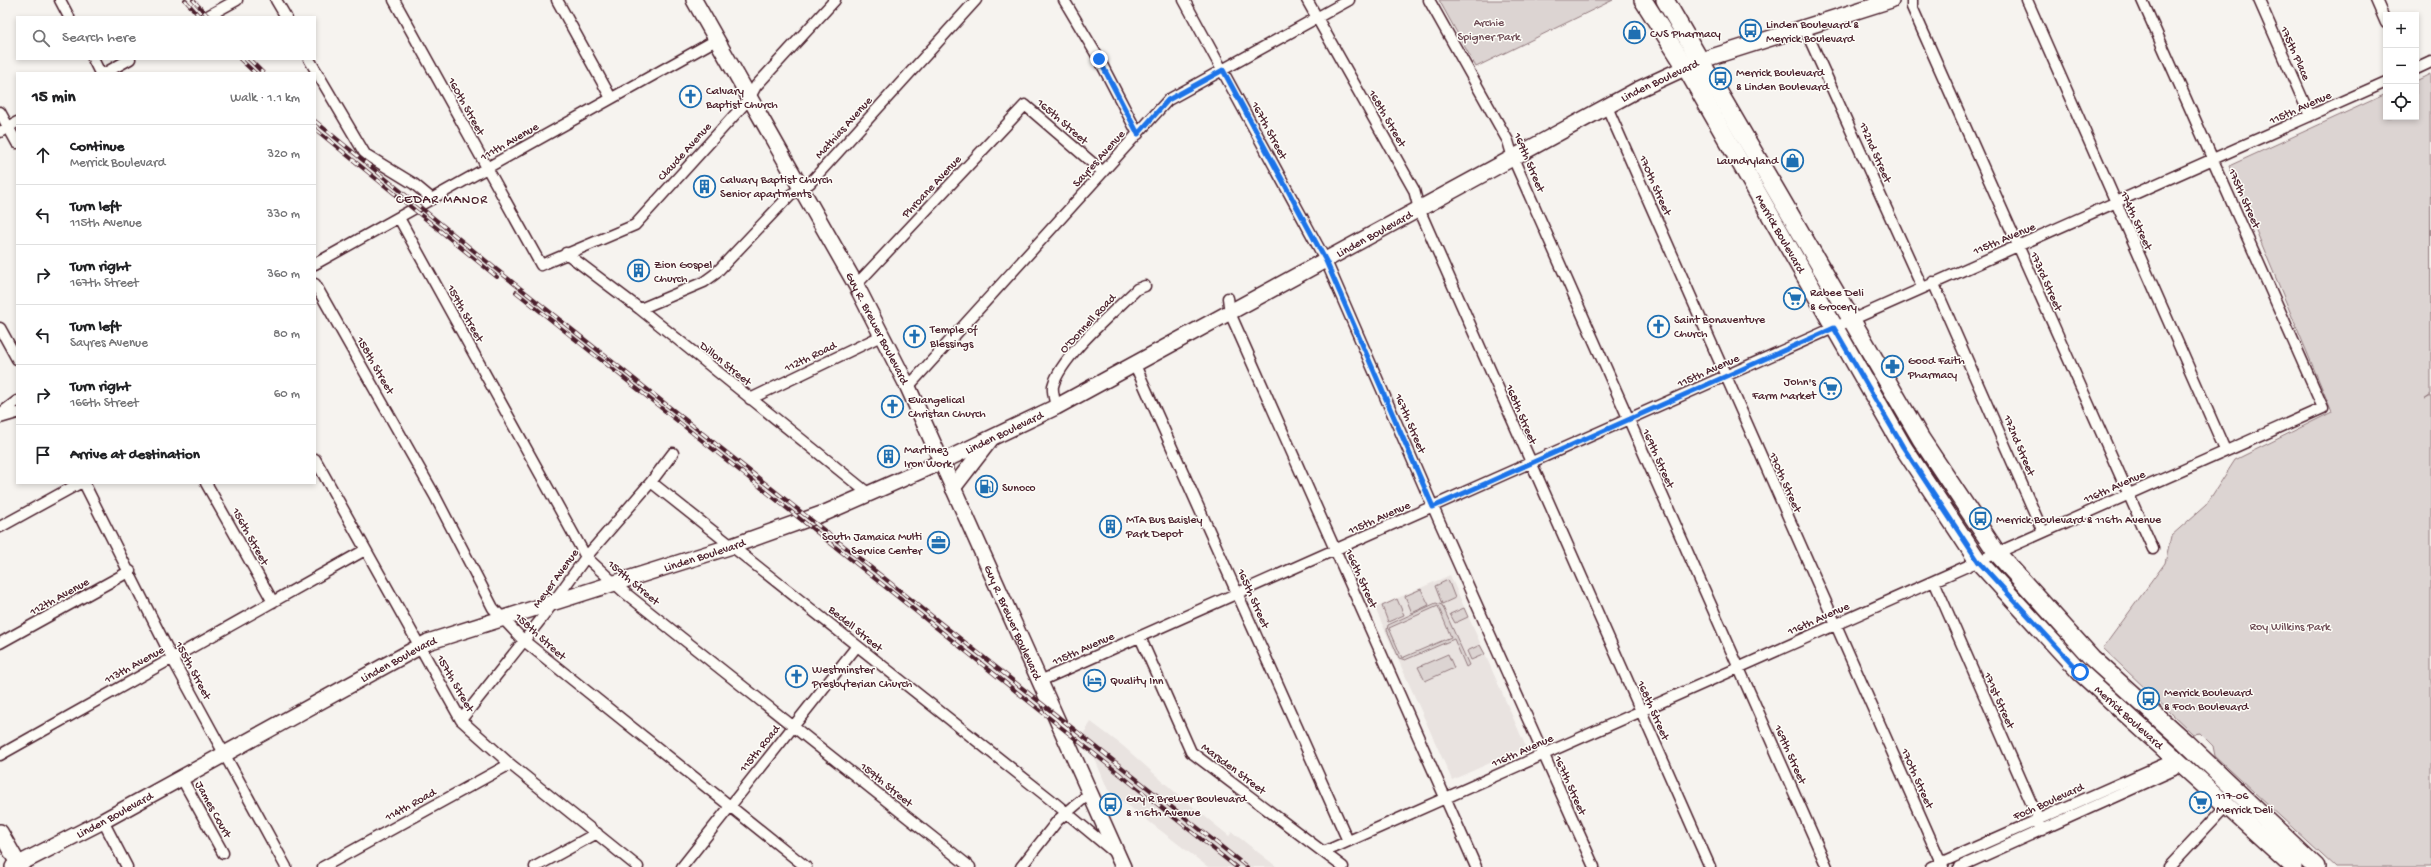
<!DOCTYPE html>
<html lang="en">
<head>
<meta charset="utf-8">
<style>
	:root { --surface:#fff; --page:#f2f2f2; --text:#202124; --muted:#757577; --line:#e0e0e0 }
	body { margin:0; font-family:"Gochi Hand",sans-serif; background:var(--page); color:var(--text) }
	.controls { position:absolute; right:12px; top:12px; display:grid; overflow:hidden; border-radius:0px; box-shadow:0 2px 6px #0003 }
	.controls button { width:36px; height:36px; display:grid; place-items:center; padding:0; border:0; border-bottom:1px solid var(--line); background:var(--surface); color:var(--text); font:20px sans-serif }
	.stop { position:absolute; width:12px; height:12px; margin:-9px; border:3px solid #1a73e8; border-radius:50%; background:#fff }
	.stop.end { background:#1a73e8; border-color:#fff; box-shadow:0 1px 4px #0008 }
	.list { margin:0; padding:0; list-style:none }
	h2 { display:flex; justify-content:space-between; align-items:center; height:52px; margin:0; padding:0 16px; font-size:17px }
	h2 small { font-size:13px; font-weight:400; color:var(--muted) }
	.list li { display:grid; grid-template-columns:26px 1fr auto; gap:12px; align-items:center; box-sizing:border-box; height:60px; padding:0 16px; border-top:1px solid var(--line) }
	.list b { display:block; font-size:15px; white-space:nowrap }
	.list p { margin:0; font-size:13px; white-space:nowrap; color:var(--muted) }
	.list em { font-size:13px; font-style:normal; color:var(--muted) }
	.icon { flex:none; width:22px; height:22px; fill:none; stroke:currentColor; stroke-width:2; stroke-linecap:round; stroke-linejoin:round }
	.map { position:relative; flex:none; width:2431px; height:867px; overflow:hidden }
	.search { position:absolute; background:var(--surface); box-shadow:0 2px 6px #0003; left:16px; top:16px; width:300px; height:44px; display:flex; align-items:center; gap:10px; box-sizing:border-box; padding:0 14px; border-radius:0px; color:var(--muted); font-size:15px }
	.panel { position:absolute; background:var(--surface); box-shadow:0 2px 6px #0003; left:16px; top:72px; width:300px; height:412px; border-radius:0px }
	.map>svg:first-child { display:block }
	.built { fill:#e9e3e0 }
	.green { fill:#dcd4d2; stroke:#937a7e; fill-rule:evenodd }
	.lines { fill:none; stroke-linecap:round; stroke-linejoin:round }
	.minor-casing { stroke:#4a1f2b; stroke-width:13 }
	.secondary-casing { stroke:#4a1f2b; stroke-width:18 }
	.primary-casing { stroke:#4a1f2b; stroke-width:20 }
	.minor { stroke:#fdfcf7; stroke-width:10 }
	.secondary { stroke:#fdfcf7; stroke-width:15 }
	.primary { stroke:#fdfcf7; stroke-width:17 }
	.rail-casing { stroke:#4a1f2b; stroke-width:4 }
	.rail { stroke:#fdfcf7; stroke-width:2.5; stroke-dasharray:8; stroke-linecap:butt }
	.route { stroke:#1a73e8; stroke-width:5 }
	.labels { text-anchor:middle; stroke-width:3; stroke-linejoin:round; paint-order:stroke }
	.park-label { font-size:12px; fill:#6e4c55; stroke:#fdfcf7 }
	.poi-label { font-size:12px; fill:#4a1f2b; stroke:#fdfcf7; text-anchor:start }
	.street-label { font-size:12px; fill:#4a1f2b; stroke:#fdfcf7 }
	.neighbourhood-label { font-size:13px; letter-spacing:1px; fill:#4a1f2b; stroke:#fdfcf7 }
</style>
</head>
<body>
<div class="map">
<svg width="2431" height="867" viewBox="0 0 2431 867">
	<rect width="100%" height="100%" fill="#f6f3ef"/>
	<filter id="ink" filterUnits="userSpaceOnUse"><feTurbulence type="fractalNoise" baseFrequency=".025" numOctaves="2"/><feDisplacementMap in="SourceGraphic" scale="8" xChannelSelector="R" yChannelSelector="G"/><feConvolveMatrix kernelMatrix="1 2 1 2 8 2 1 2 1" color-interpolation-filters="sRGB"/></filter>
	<g filter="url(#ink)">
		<path class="built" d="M1450,575l76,172 -74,33 -77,-172z
			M1091,722l32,24 53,47 53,43 3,-4 45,35h-69l-100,-77 -24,-57z"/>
		<path class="green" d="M1439,0h174l-137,67z
			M2430,74l1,320 -7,5 7,-4v472h-96l-120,-111 -2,-10 -13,-13 -7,1 -90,-86 62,-85 6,-27 35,-31 29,-45 97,-48 -103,-246 157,-72v23h30v-36z
			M1448,580l7,18 -13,6 -7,-18z
			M1421,589l8,16 -17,8 -7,-17z
			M1397,599l7,16 -16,7 -6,-16z
			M1436,603l6,2 27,60 -3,2 -12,-28 -49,21 -6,-2 -12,-28 1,-5zM1438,606l13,31 -49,21 -13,-30z
			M1464,608l4,9 -13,6 -5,-9z
			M1480,645l5,9 -14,6 -4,-9z
			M1448,654l6,14 -29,13 -7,-14z"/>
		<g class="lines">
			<defs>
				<path id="minor" d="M60,0l9,17
					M276,0l10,17
					M394,0l147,265 94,-40 114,-126 7,-13 79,-86
					M557,0l54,98
					M1064,0l35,59 39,75
					M1184,0l142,261 107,246 161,360
					M1307,0l107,190 5,19 291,658
					M1429,0l79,141 5,17 314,709
					M1912,0v7l241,542
					M2027,0l198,450
					M2259,0l51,116
					M2376,0l10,23
					M206,17l31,-17
					M1805,29l117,258
					M93,59l7,14
					M309,59l56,95 49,30 18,15
					M2416,69l15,-7
					M105,73l25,-14
					M1607,107l336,760
					M0,112l17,31
					M0,132l17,-10
					M399,218l187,339 38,35 346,275
					M566,253l74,56 229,185
					M315,264l401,-224
					M1933,282l110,250
					M315,284l120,212 58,112 30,32 283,227
					M856,285l169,-180 78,67
					M1228,298l2,15 246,554
					M640,309l64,-27 11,-8 75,-79 20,-12 166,-183
					M0,328l17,31
					M1135,365l213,476
					M908,387l260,-287 181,-100
					M750,399l131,-63
					M1056,407c-1,-6 -4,-15 -3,-21 8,-30 61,-74 84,-97l8,-3
					M0,414l17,-13
					M0,418l17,-5
					M315,459l146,261 49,44 128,103
					M651,482l399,317 65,54
					M84,483l88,175 114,209
					M206,483l67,119
					M0,527l80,-44
					M1934,581l109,249
					M1140,637l51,115 152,115
					M0,643l130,-72
					M1040,681l1346,-599
					M461,720l81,-102 44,-61 65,-75 22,-29
					M0,755l365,-205
					M181,777l42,76
					M103,821l24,46
					M1324,852l999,-444 -181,-408
					M323,867l187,-103
					M535,867l62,-34
					M682,867l175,-221
					M1021,867l37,-47 32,-27
					M1931,867l235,-104 14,-3
					M1959,867l215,-97 3,-9
					M2169,867l57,-61"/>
				<g id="secondary">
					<path id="s1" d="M694,0l162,285 52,102 215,480"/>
					<path d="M953,488l37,-48"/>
					<path d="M0,832l20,35"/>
					<path id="s2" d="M13,867l90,-46 325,-179 304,-96 95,-34 114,-50 115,-55 581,-317 65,-30 189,-60"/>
				</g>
				<g id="primary">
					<path id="s3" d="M1643,0l42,66 218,381 75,114 102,111 214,195"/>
					<path d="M1665,0l256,439 76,114 95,105 93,84 131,125"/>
				</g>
			</defs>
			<use href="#minor" class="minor-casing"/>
			<use href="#secondary" class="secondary-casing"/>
			<use href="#primary" class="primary-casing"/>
			<use href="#minor" class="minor"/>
			<use href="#secondary" class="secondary"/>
			<use href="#primary" class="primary"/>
			<defs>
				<path id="rail" d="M185,0l15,17
					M193,0l16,17
					M240,59l15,14
					M249,59l14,14
					M315,121l181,148 751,598
					M315,129l182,148
					M516,292l720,575"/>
			</defs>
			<use href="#rail" class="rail-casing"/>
			<use href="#rail" class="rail"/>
		</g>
	</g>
	<g class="lines" filter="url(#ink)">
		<path class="route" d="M1099,59l39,75 30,-34 55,-30 103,191 107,246 401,-179 69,119 75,114 102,111"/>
	</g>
	<defs>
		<symbol id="bus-ring" viewBox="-11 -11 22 22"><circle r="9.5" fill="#fdfcf7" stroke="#1f6fb2" stroke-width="1.5"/><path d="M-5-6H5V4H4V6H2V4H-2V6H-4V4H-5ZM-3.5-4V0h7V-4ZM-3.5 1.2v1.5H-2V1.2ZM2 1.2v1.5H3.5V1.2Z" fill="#1f6fb2"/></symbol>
		<symbol id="shop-ring" viewBox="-11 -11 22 22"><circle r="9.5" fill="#fdfcf7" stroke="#1f6fb2" stroke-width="1.5"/><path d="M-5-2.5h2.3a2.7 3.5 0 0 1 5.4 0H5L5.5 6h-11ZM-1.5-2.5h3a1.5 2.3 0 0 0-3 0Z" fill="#1f6fb2"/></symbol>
		<symbol id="church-ring" viewBox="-11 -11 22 22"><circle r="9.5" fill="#fdfcf7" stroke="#1f6fb2" stroke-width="1.5"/><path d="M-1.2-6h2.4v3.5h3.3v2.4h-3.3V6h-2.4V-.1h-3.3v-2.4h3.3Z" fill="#1f6fb2"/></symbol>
		<symbol id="building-ring" viewBox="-11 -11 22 22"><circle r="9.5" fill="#fdfcf7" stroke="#1f6fb2" stroke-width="1.5"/><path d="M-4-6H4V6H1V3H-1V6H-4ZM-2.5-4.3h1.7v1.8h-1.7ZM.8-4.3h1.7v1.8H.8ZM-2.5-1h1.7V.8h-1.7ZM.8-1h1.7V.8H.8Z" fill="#1f6fb2"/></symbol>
		<symbol id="supermarket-ring" viewBox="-11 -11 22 22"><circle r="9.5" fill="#fdfcf7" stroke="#1f6fb2" stroke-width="1.5"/><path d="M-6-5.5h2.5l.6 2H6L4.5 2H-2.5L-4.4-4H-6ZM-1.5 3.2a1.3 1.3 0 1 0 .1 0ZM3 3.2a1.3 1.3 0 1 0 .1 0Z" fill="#1f6fb2"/></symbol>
		<symbol id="pharmacy-ring" viewBox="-11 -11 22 22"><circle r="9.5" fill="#fdfcf7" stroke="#1f6fb2" stroke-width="1.5"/><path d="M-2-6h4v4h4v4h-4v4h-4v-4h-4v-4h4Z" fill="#1f6fb2"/></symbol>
		<symbol id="fuel-ring" viewBox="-11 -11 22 22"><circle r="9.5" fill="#fdfcf7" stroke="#1f6fb2" stroke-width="1.5"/><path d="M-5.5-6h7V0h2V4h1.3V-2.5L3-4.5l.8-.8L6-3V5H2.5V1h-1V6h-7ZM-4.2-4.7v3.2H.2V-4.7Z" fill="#1f6fb2"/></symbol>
		<symbol id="office-ring" viewBox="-11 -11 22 22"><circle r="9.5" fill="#fdfcf7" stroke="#1f6fb2" stroke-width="1.5"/><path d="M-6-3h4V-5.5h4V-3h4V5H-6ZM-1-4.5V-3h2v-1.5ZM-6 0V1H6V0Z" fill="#1f6fb2"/></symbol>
		<symbol id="hotel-ring" viewBox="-11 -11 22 22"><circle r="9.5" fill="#fdfcf7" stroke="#1f6fb2" stroke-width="1.5"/><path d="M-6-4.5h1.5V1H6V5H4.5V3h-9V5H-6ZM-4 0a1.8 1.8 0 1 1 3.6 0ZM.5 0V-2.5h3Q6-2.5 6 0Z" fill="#1f6fb2"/></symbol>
	</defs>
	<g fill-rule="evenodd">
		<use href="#bus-ring" x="1738" y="18" width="25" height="25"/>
		<use href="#shop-ring" x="1622" y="20" width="25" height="25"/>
		<use href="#bus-ring" x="1708" y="66" width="25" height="25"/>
		<use href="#church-ring" x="678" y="84" width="25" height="25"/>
		<use href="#shop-ring" x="1780" y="148" width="25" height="25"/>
		<use href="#building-ring" x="692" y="174" width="25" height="25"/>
		<use href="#building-ring" x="626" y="258" width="25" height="25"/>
		<use href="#supermarket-ring" x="1782" y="286" width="25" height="25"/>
		<use href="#church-ring" x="1646" y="314" width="25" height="25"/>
		<use href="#church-ring" x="902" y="324" width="25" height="25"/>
		<use href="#pharmacy-ring" x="1880" y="354" width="25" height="25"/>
		<use href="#supermarket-ring" x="1818" y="376" width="25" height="25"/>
		<use href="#church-ring" x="880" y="394" width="25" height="25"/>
		<use href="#building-ring" x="876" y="444" width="25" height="25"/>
		<use href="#fuel-ring" x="974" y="474" width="25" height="25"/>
		<use href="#bus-ring" x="1968" y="506" width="25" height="25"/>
		<use href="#building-ring" x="1098" y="514" width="25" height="25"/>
		<use href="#office-ring" x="926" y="530" width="25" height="25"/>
		<use href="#church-ring" x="784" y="664" width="25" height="25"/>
		<use href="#hotel-ring" x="1082" y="668" width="25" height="25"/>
		<use href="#bus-ring" x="2136" y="686" width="25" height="25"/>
		<use href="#supermarket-ring" x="2188" y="790" width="25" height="25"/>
		<use href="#bus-ring" x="1098" y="792" width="25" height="25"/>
	</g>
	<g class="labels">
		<g class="park-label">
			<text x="1489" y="26">Archie<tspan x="1489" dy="14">Spigner Park</tspan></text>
			<text x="2290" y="630">Roy Wilkins Park</text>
		</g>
		<g class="poi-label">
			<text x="1766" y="28">Linden Boulevard &amp;<tspan x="1766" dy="14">Merrick Boulevard</tspan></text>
			<text x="1650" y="37">CVS Pharmacy</text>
			<text x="1736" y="76">Merrick Boulevard<tspan x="1736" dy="14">&amp; Linden Boulevard</tspan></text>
			<text x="706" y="94">Calvary<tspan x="706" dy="14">Baptist Church</tspan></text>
			<text x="1778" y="164" text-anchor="end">Laundryland</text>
			<text x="720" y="183">Calvary Baptist Church<tspan x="720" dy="14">Senior apartments</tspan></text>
			<text x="654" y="268">Zion Gospel<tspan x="654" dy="14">Church</tspan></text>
			<text x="1810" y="296">Rabee Deli<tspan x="1810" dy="14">&amp; Grocery</tspan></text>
			<text x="1674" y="323">Saint Bonaventure<tspan x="1674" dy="14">Church</tspan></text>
			<text x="930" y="333">Temple of<tspan x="930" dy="14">Blessings</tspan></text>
			<text x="1908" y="364">Good Faith<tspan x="1908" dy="14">Pharmacy</tspan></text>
			<text x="1816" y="385" text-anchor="end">John's<tspan x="1816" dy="14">Farm Market</tspan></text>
			<text x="908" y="403">Evangelical<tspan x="908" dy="14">Christan Church</tspan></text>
			<text x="904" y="453">Martinez<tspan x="904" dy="14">Iron Work</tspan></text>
			<text x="1002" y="491">Sunoco</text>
			<text x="1126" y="523">MTA Bus Baisley<tspan x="1126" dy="14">Park Depot</tspan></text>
			<text x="1996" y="523">Merrick Boulevard &amp; 116th Avenue</text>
			<text x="922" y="540" text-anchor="end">South Jamaica Multi<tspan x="922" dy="14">Service Center</tspan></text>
			<text x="812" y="673">Westminster<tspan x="812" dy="14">Presbyterian Church</tspan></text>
			<text x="1110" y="684">Quality Inn</text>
			<text x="2164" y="696">Merrick Boulevard<tspan x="2164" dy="14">&amp; Foch Boulevard</tspan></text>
			<text x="2216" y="799">117-06<tspan x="2216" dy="14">Merrick Deli</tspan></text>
			<text x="1126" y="802">Guy R Brewer Boulevard<tspan x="1126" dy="14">&amp; 116th Avenue</tspan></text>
		</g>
		<g class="street-label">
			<text transform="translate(2296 53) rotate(66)" y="4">175th Place</text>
			<text dy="4" stroke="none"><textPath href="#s2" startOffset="1830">Linden Boulevard</textPath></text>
			<text transform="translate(467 106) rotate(61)" y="4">160th Street</text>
			<text transform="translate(2300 107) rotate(-24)" y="4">115th Avenue</text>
			<text transform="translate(1388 118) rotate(60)" y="4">168th Street</text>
			<text transform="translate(1063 121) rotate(41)" y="4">165th Street</text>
			<text transform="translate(843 127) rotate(-48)" y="4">Mathias Avenue</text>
			<text transform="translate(1270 130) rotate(62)" y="4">167th Street</text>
			<text transform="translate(509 141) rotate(-30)" y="4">111th Avenue</text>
			<text transform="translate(684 151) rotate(-48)" y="4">Claude Avenue</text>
			<text transform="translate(1876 152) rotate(66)" y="4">172nd Street</text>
			<text transform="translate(1098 158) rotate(-48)" y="4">Sayres Avenue</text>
			<text transform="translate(1530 162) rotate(67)" y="4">169th Street</text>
			<text transform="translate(1656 185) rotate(66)" y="4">170th Street</text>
			<text transform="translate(931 186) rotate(-47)" y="4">Phroane Avenue</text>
			<text transform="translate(2245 198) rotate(66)" y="4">175th Street</text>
			<text transform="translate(2137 220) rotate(66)" y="4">174th Street</text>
			<text dy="4" stroke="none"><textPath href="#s2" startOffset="1506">Linden Boulevard</textPath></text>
			<text dy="4" stroke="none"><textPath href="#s3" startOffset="271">Merrick Boulevard</textPath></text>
			<text transform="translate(2004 238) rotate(-23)" y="4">115th Avenue</text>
			<text transform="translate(2047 281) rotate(66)" y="4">173rd Street</text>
			<text transform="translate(466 313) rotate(61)" y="4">159th Street</text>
			<text transform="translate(1087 323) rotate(-47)" y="4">O'Donnell Road</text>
			<text dy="4" stroke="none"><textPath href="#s1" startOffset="376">Guy R. Brewer Boulevard</textPath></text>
			<text transform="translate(810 356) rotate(-26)" y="4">112th Road</text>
			<text transform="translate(726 363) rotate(39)" y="4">Dillon Street</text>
			<text transform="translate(376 365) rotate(60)" y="4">158th Street</text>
			<text transform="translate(1708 370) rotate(-24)" y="4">115th Avenue</text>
			<text transform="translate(1522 414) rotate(67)" y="4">168th Street</text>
			<text transform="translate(1411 423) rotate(67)" y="4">167th Street</text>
			<text dy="4" stroke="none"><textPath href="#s2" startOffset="1086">Linden Boulevard</textPath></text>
			<text transform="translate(2020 445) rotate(67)" y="4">172nd Street</text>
			<text transform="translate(1659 458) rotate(66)" y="4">169th Street</text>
			<text transform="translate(1786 482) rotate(66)" y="4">170th Street</text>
			<text transform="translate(2114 486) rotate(-24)" y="4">116th Avenue</text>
			<text transform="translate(1379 517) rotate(-24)" y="4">115th Avenue</text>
			<text transform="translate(251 536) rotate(61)" y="4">156th Street</text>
			<text dy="4" stroke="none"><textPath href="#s2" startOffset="762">Linden Boulevard</textPath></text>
			<text transform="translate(555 578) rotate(-54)" y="4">Meyer Avenue</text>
			<text transform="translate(1362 578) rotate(66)" y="4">166th Street</text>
			<text transform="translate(634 582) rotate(40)" y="4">159th Street</text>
			<text transform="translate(59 596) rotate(-29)" y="4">112th Avenue</text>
			<text transform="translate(1254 598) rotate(66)" y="4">165th Street</text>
			<text transform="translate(1818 618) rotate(-24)" y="4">116th Avenue</text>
			<text dy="4" stroke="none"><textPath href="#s1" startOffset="700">Guy R. Brewer Boulevard</textPath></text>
			<text transform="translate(856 628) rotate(39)" y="4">Bedell Street</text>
			<text transform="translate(541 636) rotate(42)" y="4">158th Street</text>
			<text transform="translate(1083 648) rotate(-24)" y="4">115th Avenue</text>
			<text dy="4" stroke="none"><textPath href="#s2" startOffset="438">Linden Boulevard</textPath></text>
			<text transform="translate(134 664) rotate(-29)" y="4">113th Avenue</text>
			<text transform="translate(194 670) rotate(62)" y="4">155th Street</text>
			<text transform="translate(456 683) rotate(60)" y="4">157th Street</text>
			<text transform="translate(2000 700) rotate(66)" y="4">171st Street</text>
			<text transform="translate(1654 710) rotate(66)" y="4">168th Street</text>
			<text dy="4" stroke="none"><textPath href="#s3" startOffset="871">Merrick Boulevard</textPath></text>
			<text transform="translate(759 748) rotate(-51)" y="4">115th Road</text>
			<text transform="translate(1522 750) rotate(-24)" y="4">116th Avenue</text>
			<text transform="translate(1791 754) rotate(66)" y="4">169th Street</text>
			<text transform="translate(1234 768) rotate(37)" y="4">Marsden Street</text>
			<text transform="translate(1918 778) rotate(66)" y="4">170th Street</text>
			<text transform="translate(887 784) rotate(39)" y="4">159th Street</text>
			<text transform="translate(1571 785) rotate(66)" y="4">167th Street</text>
			<text transform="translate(2048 801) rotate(-24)" y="4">Foch Boulevard</text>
			<text transform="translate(410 804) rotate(-29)" y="4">114th Road</text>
			<text transform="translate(214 809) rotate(61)" y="4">James Court</text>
			<text dy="4" stroke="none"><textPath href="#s2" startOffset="114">Linden Boulevard</textPath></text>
		</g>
		<g class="neighbourhood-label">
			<text x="442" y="203">CEDAR MANOR</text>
		</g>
	</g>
</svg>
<div class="controls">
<button>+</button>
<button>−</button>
<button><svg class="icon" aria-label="locate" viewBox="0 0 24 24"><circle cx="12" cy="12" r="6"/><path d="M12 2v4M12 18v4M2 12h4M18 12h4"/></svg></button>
</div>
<div class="stop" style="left:2080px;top:672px"></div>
<div class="stop end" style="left:1099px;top:59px"></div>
<div class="search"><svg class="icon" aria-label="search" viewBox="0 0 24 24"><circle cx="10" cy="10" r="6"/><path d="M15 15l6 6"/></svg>Search here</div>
<section class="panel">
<h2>15 min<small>Walk · 1.1 km</small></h2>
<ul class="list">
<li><svg class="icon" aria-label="ahead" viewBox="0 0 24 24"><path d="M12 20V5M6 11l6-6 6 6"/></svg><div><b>Continue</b><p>Merrick Boulevard</p></div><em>320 m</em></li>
<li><svg class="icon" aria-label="left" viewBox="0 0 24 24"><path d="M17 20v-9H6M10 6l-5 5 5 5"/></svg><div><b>Turn left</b><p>115th Avenue</p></div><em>330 m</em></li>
<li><svg class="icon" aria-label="right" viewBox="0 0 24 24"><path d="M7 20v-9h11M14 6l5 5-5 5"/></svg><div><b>Turn right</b><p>167th Street</p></div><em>360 m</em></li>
<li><svg class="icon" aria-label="left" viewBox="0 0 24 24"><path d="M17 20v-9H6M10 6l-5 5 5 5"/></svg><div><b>Turn left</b><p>Sayres Avenue</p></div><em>80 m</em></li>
<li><svg class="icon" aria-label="right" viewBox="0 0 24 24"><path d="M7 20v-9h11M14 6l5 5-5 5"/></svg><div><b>Turn right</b><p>166th Street</p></div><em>60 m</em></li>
<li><svg class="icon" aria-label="arrive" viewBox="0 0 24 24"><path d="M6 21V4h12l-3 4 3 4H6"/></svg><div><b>Arrive at destination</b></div></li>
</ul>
</section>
</div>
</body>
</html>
